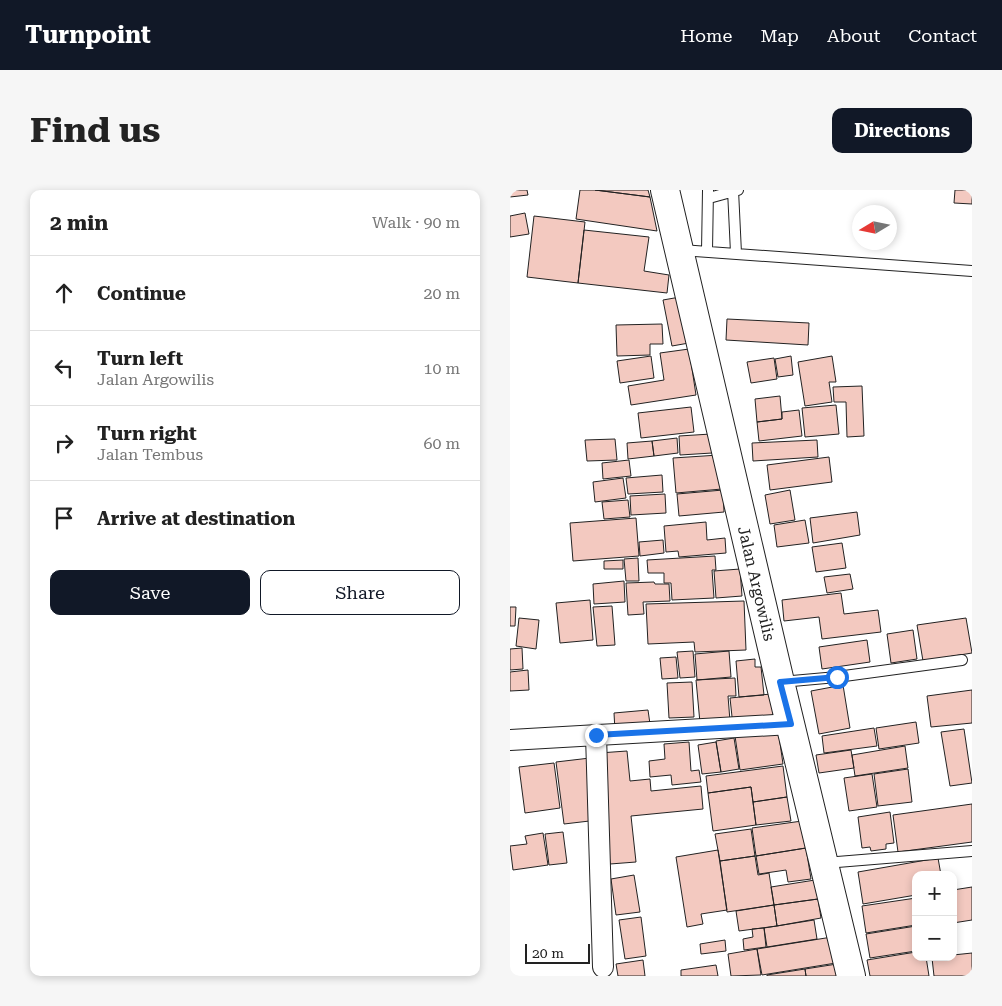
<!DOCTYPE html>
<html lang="en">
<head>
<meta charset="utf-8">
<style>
	:root { --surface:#fff; --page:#f6f6f6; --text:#222; --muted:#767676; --line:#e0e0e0; --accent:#111827 }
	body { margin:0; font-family:"Roboto Serif",serif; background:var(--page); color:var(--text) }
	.controls { position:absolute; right:15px; bottom:15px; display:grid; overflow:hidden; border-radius:10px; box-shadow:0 2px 8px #0003 }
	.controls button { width:45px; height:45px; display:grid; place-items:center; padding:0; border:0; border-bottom:1px solid var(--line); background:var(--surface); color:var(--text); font:25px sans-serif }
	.compass { position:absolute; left:342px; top:15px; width:45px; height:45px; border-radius:50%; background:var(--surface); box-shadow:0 2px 8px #0003; rotate:260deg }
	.scale { position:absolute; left:15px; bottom:12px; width:65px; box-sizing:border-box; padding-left:5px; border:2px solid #222; border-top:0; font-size:14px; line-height:18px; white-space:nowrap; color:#222; -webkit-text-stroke:4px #fff; paint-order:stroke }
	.stop { position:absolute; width:15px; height:15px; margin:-11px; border:4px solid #1a73e8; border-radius:50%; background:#fff }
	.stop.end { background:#1a73e8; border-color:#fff; box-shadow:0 1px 5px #0008 }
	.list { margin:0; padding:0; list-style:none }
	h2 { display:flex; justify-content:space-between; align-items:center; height:65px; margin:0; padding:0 20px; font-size:21px }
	h2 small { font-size:16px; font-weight:400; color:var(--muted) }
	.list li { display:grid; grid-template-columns:32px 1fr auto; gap:15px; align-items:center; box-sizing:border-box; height:75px; padding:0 20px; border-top:1px solid var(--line) }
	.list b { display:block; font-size:19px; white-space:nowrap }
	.list p { margin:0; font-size:16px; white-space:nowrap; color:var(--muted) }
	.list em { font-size:16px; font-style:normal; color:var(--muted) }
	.actions { display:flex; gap:10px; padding:15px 20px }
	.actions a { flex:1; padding:11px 0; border:1px solid var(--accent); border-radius:10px; text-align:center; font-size:18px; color:var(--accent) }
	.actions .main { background:var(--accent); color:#fff }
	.icon { flex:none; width:28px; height:28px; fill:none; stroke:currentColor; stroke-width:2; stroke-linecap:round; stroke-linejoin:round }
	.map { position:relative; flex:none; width:462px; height:786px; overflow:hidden; border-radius:10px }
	header { display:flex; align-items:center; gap:30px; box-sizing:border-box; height:70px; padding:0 25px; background:var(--accent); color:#fff }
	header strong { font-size:24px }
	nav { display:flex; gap:28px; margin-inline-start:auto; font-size:18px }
	.intro { display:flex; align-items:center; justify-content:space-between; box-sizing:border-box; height:120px; padding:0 30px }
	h1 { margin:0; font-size:35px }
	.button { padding:12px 22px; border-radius:10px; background:var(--accent); color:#fff; font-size:18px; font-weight:700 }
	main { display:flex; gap:30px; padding:0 30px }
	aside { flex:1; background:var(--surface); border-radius:10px; box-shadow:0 2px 8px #0003 }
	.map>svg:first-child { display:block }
	.building { fill:#f3c9c0; stroke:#222 }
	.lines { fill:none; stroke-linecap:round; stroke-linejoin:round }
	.lane-casing { stroke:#222; stroke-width:12 }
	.street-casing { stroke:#222; stroke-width:22 }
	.secondary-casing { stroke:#222; stroke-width:30 }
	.lane { stroke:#fff; stroke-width:10 }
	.street { stroke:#fff; stroke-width:20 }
	.secondary { stroke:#fff; stroke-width:28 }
	.route { stroke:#1a73e8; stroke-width:6 }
	.labels { text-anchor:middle; stroke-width:4; stroke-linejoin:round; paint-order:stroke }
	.street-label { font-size:16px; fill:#222; stroke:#fff }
</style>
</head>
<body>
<header>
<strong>Turnpoint</strong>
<nav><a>Home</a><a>Map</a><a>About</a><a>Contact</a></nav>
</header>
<div class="intro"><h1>Find us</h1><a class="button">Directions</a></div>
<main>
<aside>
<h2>2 min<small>Walk · 90 m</small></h2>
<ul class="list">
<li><svg class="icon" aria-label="ahead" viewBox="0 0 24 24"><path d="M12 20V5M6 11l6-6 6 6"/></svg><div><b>Continue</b></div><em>20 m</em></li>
<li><svg class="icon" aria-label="left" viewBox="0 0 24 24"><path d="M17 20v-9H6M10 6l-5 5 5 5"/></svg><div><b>Turn left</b><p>Jalan Argowilis</p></div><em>10 m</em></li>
<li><svg class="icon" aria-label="right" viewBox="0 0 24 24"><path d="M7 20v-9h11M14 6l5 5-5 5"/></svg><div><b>Turn right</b><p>Jalan Tembus</p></div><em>60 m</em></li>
<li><svg class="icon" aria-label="arrive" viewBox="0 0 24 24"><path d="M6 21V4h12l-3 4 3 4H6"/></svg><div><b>Arrive at destination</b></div></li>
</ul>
<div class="actions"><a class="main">Save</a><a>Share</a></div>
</aside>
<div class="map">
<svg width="462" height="786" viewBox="0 0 462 786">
	<rect width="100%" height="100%" fill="#fff"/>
	<path class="building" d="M0,0h17l1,5 -18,2z
		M70,0h15l55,7 7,34 -81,-12z
		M85,0h53l2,7z
		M445,0h17v14l-18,-1z
		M15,23l4,21 -19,3v-21z
		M24,26l51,6 -7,61 -51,-6z
		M74,40l65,7 -5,34 25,4 -2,18 -89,-10z
		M170,107l9,46 -17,3 -9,-46z
		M217,129l82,4 -1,22 -82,-5z
		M152,134l1,20h-13v11l-33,1 -1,-31z
		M179,159l7,46 -65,10 -3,-19 36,-6 -4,-27z
		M141,166l3,22 -34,5 -3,-22z
		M281,166l2,19 -15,2 -3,-18z
		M322,166l4,26h-7l3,20 -27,4 -7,-44z
		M264,168l3,21 -26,4 -4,-21z
		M352,196l2,50 -17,1 -1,-35h-12l-1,-15z
		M270,206l2,23 -25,3 -2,-23z
		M326,215l3,29 -34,3 -3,-29z
		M181,217l3,25 -53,6 -3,-25z
		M289,220l3,26 -43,5 -2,-19 25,-3v-7z
		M201,244l1,19 -32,2 -1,-19z
		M167,248l1,15 -24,3 -2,-15z
		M105,249l2,21 -30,1 -2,-21z
		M307,250l1,17 -65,4 -1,-18z
		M142,251l2,15 -26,3 -1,-16z
		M209,265l3,34 -46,4 -3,-35z
		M319,267l3,25 -62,8 -3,-25z
		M119,270l2,16 -28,3 -1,-16z
		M152,285l1,17 -35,2 -2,-16z
		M113,288l3,20 -31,4 -2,-20z
		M213,300l1,22 -45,4 -2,-22z
		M280,300l5,30 -25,4 -5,-29z
		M155,304l1,19 -35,2 -1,-19z
		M118,310l2,17 -26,2 -2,-17z
		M347,322l3,23 -47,8 -3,-25z
		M126,328l3,38 -66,5 -3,-38z
		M295,330l4,23 -32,4 -3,-22z
		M196,332l1,18 18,-2 1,15 -47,4 -1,-6 -12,1 -2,-26z
		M153,350l1,13 -24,3 -1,-14z
		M332,353l4,25 -30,4 -4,-25z
		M205,366l1,14h-4l2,28 -42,2 -1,-17h-7v-10h-16l-1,-13z
		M128,368l1,23h-13l-2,-22z
		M113,370v9h-19v-8z
		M230,379l2,27 -26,2 -2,-27z
		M340,384l3,15 -26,4 -3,-16z
		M114,391l1,21 -31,2 -1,-20z
		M144,392l1,2h14l1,17 -27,1 1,12 -16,1 -2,-32z
		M331,403l3,21 34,-4 3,22 -59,7 -3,-22 -35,4 -2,-21z
		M80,410l3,40 -33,3 -4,-40z
		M234,411l2,49 -51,2 -1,-10 -46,2 -2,-40z
		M102,416l3,39 -18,1 -4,-39z
		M0,417h6l-1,19h-5z
		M9,428l20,2 -3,29 -20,-3z
		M456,428l6,35 -49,8 -6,-36z
		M403,440l4,29 -26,4 -4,-29z
		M357,450l3,22 -48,7 -3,-22z
		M12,458l1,21 -13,1v-21z
		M183,461l2,26 -15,1 -3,-26z
		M219,461l2,26 -34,3 -2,-26z
		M166,467l2,21 -16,1 -2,-21z
		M245,469v8h6l3,28 -25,2 -3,-36z
		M18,480l1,20 -19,1v-19z
		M225,488l1,18h-8l2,25 -30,2 -4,-43z
		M182,492l2,35 -25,1 -2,-35z
		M333,495l7,43 -31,6 -8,-43z
		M462,500v33l-41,4 -4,-31z
		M261,504l3,28 -41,4 -3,-28z
		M138,520l2,14 -35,7 -1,-18z
		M406,532l3,21 -40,6 -3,-21z
		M364,538l3,18 -53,7 -2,-17z
		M268,539l5,35 -43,6 -5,-34z
		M454,539l8,54 -22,3 -9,-54z
		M224,548l5,31 -18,3 -5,-31z
		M179,552l2,29 8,-1 2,12 -29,3 -1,-10 -21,2 -1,-16 16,-2 -1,-15z
		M206,552l5,30 -19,2 -4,-29z
		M395,556l3,22 -53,8 -3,-21z
		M341,560l3,18 -35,5 -3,-18z
		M117,561l3,30 20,-2 1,12 50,-5 2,23 -72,7 5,46 -26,2 -11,-111z
		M80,568l8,62 -34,4 -8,-62z
		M44,573l6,45 -35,5 -6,-46z
		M273,576l4,31 -34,5 -2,-15 -43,6 -2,-17z
		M398,579l4,33 -34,4 -4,-32z
		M362,584l5,33 -28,4 -5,-33z
		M241,597l5,38 -43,6 -5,-38z
		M277,607l4,24 -35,4 -3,-23z
		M462,614v38l-74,10 -5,-37z
		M380,622l4,31 -8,1v5l-15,2 -1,-4 -8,1 -4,-31z
		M292,631l4,27 -50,8 -4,-28z
		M241,639l4,27 -35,5 -5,-27z
		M53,642l4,31 -18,2 -4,-31z
		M33,643l5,32 -35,5 -3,-24 17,-2 -2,-8z
		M296,658l5,31 -23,3 -2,-12 -27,4 -3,-18z
		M208,660l9,60 -26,4 2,10 -16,3 -11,-70z
		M245,666l3,19 11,-2 5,32 -47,7 -7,-51z
		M428,668l3,17h-25v20l-53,9 -5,-32z
		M124,685l6,37 -24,3 -5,-36z
		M305,690l3,19 -44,6 -3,-18z
		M462,697v33l-19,3v-33z
		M406,708v27l-50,8 -4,-27z
		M308,709l3,19 -44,8 -3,-21z
		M264,715l3,21 -38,5 -3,-20z
		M131,727l5,39 -21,3 -6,-39z
		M304,730l3,19 -50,8 -3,-19z
		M406,736v25l-46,7 -4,-24z
		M254,738l2,19 -22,3 -1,-11 10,-2 -1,-8z
		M322,747l4,26 -74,12 -5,-26z
		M215,750l1,11 -25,3 -1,-10z
		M247,759l4,26 -30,1 -3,-22z
		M406,762v5h10l3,19h-59l-3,-16z
		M462,763v23h-38l-2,-18 21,-1v-2z
		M133,770l2,16h-27l-2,-12z
		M327,774l2,12h-33l-1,-7z
		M206,775l2,11h-37v-6z
		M295,779l1,7h-39v-1z"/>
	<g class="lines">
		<defs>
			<path id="lane" d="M223,0l3,63
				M199,8l29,-8
				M171,60l291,21
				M197,61l1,-61
				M271,492l56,-5 125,-17
				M315,673l147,-12"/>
			<path id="street" d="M86,545l7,232
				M0,550l281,-16"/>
			<g id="secondary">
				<path id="s1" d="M155,0l115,492 71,294"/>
			</g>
		</defs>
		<use href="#lane" class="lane-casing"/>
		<use href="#street" class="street-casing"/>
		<use href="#secondary" class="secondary-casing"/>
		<use href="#lane" class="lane"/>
		<use href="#street" class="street"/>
		<use href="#secondary" class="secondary"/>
	</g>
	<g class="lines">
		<path class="route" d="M86,545l195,-11 -11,-42 57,-5"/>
	</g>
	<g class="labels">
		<g class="street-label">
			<text dy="6" stroke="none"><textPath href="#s1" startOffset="404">Jalan Argowilis</textPath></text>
		</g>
	</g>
</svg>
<div class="controls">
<button>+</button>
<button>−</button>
</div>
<svg class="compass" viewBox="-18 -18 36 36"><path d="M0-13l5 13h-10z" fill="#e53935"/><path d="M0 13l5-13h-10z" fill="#767676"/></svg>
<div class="scale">20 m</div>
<div class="stop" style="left:327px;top:487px"></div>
<div class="stop end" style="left:86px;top:545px"></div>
</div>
</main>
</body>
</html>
